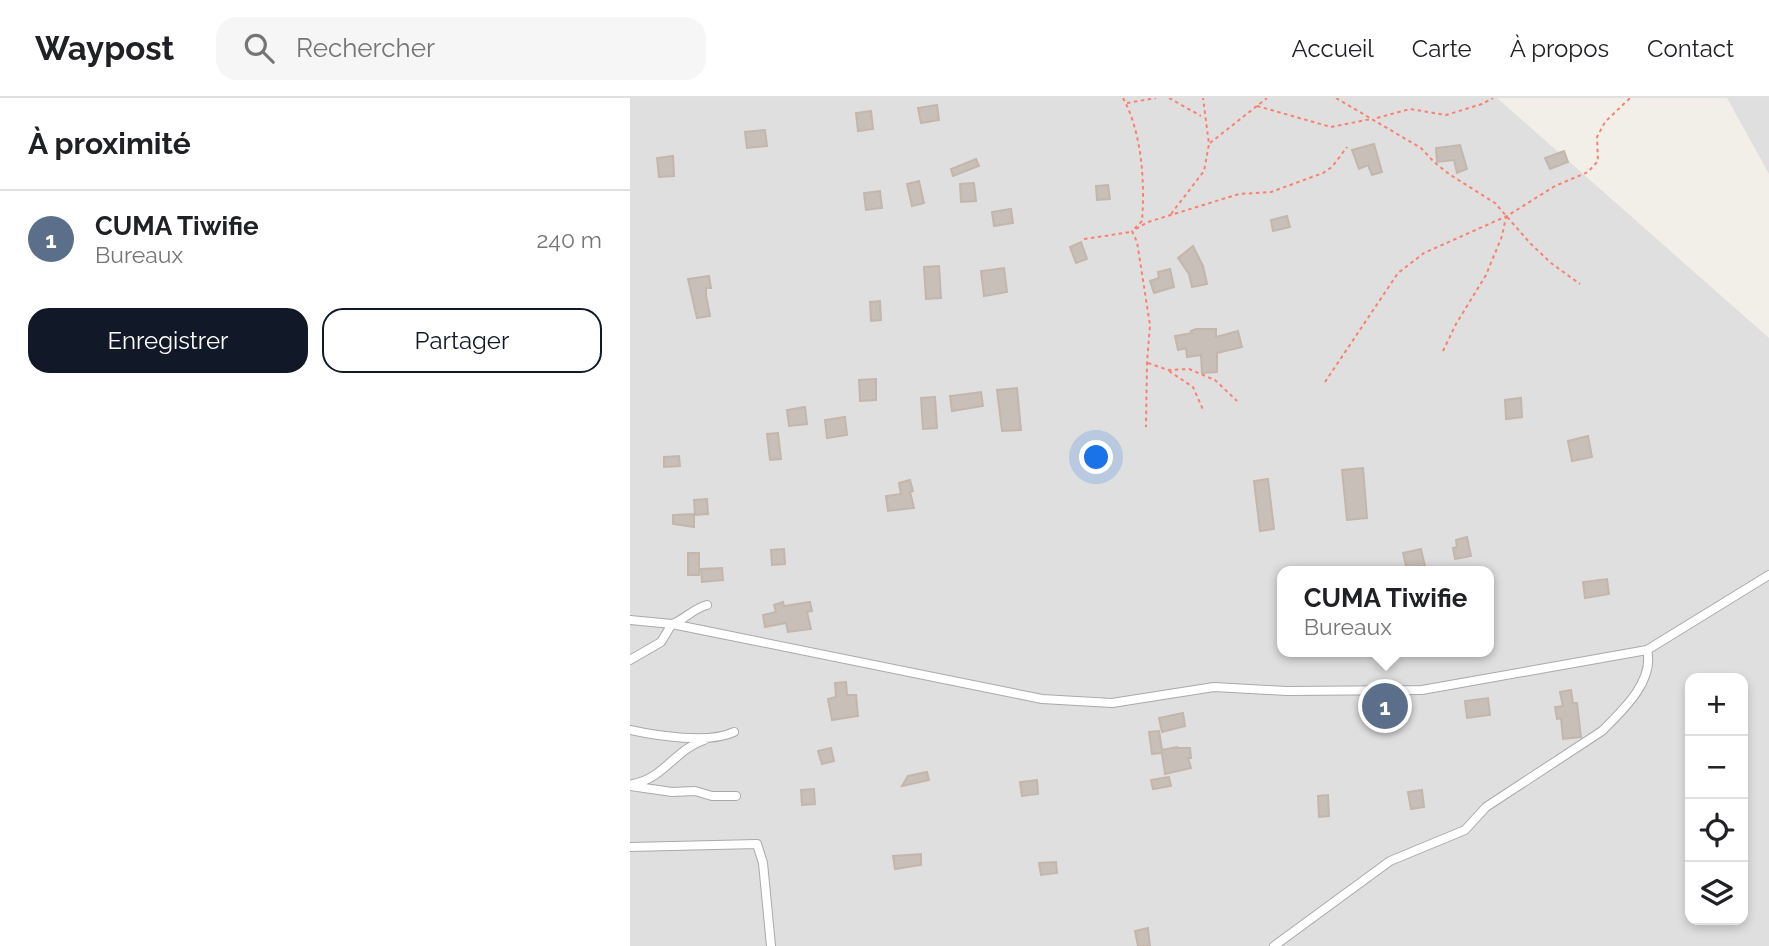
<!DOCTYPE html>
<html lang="fr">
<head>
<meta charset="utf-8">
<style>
	:root { --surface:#fff; --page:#f6f6f6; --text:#202124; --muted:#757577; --line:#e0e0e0; --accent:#111827 }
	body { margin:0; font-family:Raleway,sans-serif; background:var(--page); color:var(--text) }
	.controls { position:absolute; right:21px; bottom:21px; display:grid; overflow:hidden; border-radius:14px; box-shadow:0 4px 10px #0003 }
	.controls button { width:63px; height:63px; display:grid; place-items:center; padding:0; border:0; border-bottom:2px solid var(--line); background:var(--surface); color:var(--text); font:35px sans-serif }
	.you { position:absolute; left:467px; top:360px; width:24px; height:24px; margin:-18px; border:5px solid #fff; border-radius:50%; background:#1a73e8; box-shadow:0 0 0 10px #1a73e833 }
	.badge { display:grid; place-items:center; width:46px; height:46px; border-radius:50%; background:var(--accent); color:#fff; font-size:23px; font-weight:700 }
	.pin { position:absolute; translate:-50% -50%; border:4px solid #fff; box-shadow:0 2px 7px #0006 }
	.popup { position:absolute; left:647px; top:468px; width:217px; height:91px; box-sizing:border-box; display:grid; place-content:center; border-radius:14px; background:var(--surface); filter:drop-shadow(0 2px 5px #0005); font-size:23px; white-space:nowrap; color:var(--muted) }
	.popup b { font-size:26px; color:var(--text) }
	.popup::after { content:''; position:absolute; left:50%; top:100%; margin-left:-14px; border:14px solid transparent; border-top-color:var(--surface) }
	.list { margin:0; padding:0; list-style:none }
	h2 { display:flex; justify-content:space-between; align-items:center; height:91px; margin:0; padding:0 28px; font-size:30px }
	h2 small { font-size:23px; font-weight:400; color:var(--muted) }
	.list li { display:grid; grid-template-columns:46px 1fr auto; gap:21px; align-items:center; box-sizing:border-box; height:98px; padding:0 28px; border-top:2px solid var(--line) }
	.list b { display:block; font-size:26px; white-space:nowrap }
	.list p { margin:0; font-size:23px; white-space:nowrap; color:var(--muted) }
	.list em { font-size:23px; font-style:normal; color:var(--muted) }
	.actions { display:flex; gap:14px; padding:21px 28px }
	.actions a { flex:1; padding:16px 0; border:2px solid var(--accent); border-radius:21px; text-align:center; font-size:24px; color:var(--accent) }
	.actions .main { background:var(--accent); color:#fff }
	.icon { flex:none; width:38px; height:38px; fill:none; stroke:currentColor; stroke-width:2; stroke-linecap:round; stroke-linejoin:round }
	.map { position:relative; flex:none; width:1139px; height:848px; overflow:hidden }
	header { display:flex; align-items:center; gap:42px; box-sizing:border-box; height:98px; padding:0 35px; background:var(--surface); border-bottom:2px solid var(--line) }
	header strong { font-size:33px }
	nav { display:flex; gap:38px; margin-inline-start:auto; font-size:24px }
	.search { width:490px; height:63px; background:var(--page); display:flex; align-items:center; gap:18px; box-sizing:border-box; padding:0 24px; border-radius:21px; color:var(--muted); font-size:26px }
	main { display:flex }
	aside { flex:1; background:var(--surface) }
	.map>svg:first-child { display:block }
	.residential { fill:#e0dfdf; fill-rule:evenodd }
	.building { fill:#c7bfb8; stroke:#c4b6ab; stroke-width:2 }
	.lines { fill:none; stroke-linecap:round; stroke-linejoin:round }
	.street-casing { stroke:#a9a9a9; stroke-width:10 }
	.path { stroke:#fa8072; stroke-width:2; stroke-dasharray:3.5 3.5; stroke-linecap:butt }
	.street { stroke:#fff; stroke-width:8 }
</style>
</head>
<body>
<header>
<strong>Waypost</strong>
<div class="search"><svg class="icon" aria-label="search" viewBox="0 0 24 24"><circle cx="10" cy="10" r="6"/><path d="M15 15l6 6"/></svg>Rechercher</div>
<nav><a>Accueil</a><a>Carte</a><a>À propos</a><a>Contact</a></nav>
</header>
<main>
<aside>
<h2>À proximité<small></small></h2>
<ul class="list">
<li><span class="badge" style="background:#5c6f8a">1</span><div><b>CUMA Tiwifie</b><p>Bureaux</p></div><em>240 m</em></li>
</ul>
<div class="actions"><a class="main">Enregistrer</a><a>Partager</a></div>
</aside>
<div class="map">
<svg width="1139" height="848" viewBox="0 0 1139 848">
	<rect width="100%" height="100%" fill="#f2efe9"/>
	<path class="residential" d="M0,0h867l272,240v608h-1139zM652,473h206v81h-206zM1060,580h53v242h-53z
		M1097,0h42v76z"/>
	<path class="building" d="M307,7l2,15 -18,3 -3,-15z
		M241,13l2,18 -15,2 -2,-18z
		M135,32l2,16 -20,2 -2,-16z
		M744,46l8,28 -10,3 -4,-10 -9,4 -7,-19z
		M830,47l7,24 -10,4 -3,-13 -17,2 -1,-14z
		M934,53l4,11 -18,7 -5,-11z
		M43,58l1,20 -15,1 -2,-19z
		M346,61l3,7 -26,10 -2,-7z
		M289,83l5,22 -12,3 -5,-22z
		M344,85l2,18 -15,1 -1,-18z
		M478,87l2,14 -13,1 -1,-14z
		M250,93l2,17 -16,2 -2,-17z
		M381,111l2,14 -19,3 -2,-14z
		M657,118l3,11 -17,4 -2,-11z
		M451,144l6,17 -11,4 -6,-16z
		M563,148l10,20 4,18 -15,3 -3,-13 -11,-16z
		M309,168l2,32 -15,1 -2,-32z
		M374,170l3,24 -23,4 -3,-25z
		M540,171l4,18 -20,6 -4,-12 9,-3 -1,-6z
		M79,178l2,12h-5v7l4,21 -13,2 -9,-39z
		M250,203l1,19 -10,1 -1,-19z
		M566,231h20v8l22,-6 4,16 -25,6v19l-15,1 -1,-18 -14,2 -1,-9 -8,2 -3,-14 17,-3 -1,-2z
		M246,281v21l-16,1 -1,-21z
		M387,290l4,42 -19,1 -5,-41z
		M351,294l2,14 -31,5 -2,-15z
		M305,299l2,31 -14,1 -2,-31z
		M891,300l1,19 -16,2 -1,-19z
		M175,309l2,17 -18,2 -2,-16z
		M215,319l2,18 -20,3 -2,-18z
		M148,335l3,26 -11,1 -3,-26z
		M958,338l4,21 -20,4 -4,-20z
		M49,358l1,10 -16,1v-10z
		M733,370l4,50 -20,2 -5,-50z
		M638,381l6,50 -14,2 -6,-50z
		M280,382l3,11 -3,1 4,16 -26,3 -2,-15 15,-2 -2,-11z
		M77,401l1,15 -13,1 -1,-15z
		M64,416v13l-21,-3v-9z
		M837,439l4,19 -16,3 -2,-11 4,-1 -1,-7z
		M154,451l1,15 -13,1 -1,-15z
		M791,451l4,17 -18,4 -4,-17z
		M58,455h11v22h-11z
		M92,470l1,12 -21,2 -1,-13z
		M977,481l2,15 -24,4 -2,-16z
		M153,504l1,4 26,-4 2,9 -5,1 4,17 -23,3 -2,-9 -21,4 -2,-12 13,-3 -2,-7z
		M216,584l1,13h9l2,21 -26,4 -4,-21 8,-2 -1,-14z
		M941,592l2,13h4l4,34 -18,2 -2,-21 -4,1 -2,-12 8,-1 -3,-14z
		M858,600l2,17 -23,3 -2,-17z
		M553,615l2,13 -23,6 -3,-14z
		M529,633l3,19 15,-3 1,1h12l1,10h-3l3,10 -26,6 -3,-21 -10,1 -3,-22z
		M201,650l3,13 -12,3 -4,-13z
		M297,674l2,8 -27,6 6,-10z
		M539,679l2,9 -18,3 -2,-9z
		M407,682l1,14 -16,2 -2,-14z
		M184,691l1,15 -13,1 -1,-15z
		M792,692l2,17 -13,2 -3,-17z
		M698,697l1,21 -10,1 -1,-21z
		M291,756v11l-26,4 -2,-13z
		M426,764l1,11 -16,2 -2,-12z
		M518,830l2,18h-12l-3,-15z"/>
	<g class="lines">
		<defs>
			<path id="street" d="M0,522l42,4 370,75 70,4 102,-16 72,4 136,-1 225,-40 122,-75
				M0,562l31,-18 11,-18c14,-5 20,-15 35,-19
				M0,632c27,6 79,14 104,2
				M3,686c30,-5 43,-35 71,-44
				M0,688l42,6 23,-1 17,5h24
				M0,749l127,-3 6,19 8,83
				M644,848l116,-85 75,-31 21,-23 116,-76c20,-20 53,-50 45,-81"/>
		</defs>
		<use href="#street" class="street-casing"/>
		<path class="path" d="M493,0c19,35 22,84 19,123l-10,10 5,11 13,83 -3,38 -1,64
			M539,0l32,18
			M706,0l85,50 13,14 15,12 46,29 35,40 21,20 29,21
			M497,5l29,-5
			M627,8l74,21 40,-8
			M747,20l33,-9 36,6 36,-11 11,-6
			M580,45l57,-45
			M541,116l33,-43 5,-27 -6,-46
			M506,131l12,-7 91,-28 32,-2 52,-19 9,-6 15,-20
			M454,141l47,-7
			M813,253l13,-27 30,-49 16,-39 4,-19
			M518,265l20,7 21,-1 26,11 22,21
			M539,273l24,16 11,25
			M695,284l73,-109 26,-20 83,-37 48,-30 33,-14 10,-11 -1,-24 8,-15 25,-24"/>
		<use href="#street" class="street"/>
	</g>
</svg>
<div class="controls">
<button>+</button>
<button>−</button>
<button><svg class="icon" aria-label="locate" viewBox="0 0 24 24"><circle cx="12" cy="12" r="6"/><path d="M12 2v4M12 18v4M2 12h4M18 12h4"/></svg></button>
<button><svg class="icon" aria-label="layers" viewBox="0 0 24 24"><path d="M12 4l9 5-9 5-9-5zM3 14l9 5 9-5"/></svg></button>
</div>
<div class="you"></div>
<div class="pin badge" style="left:755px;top:608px;background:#5c6f8a">1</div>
<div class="popup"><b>CUMA Tiwifie</b>Bureaux</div>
</div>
</main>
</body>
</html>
